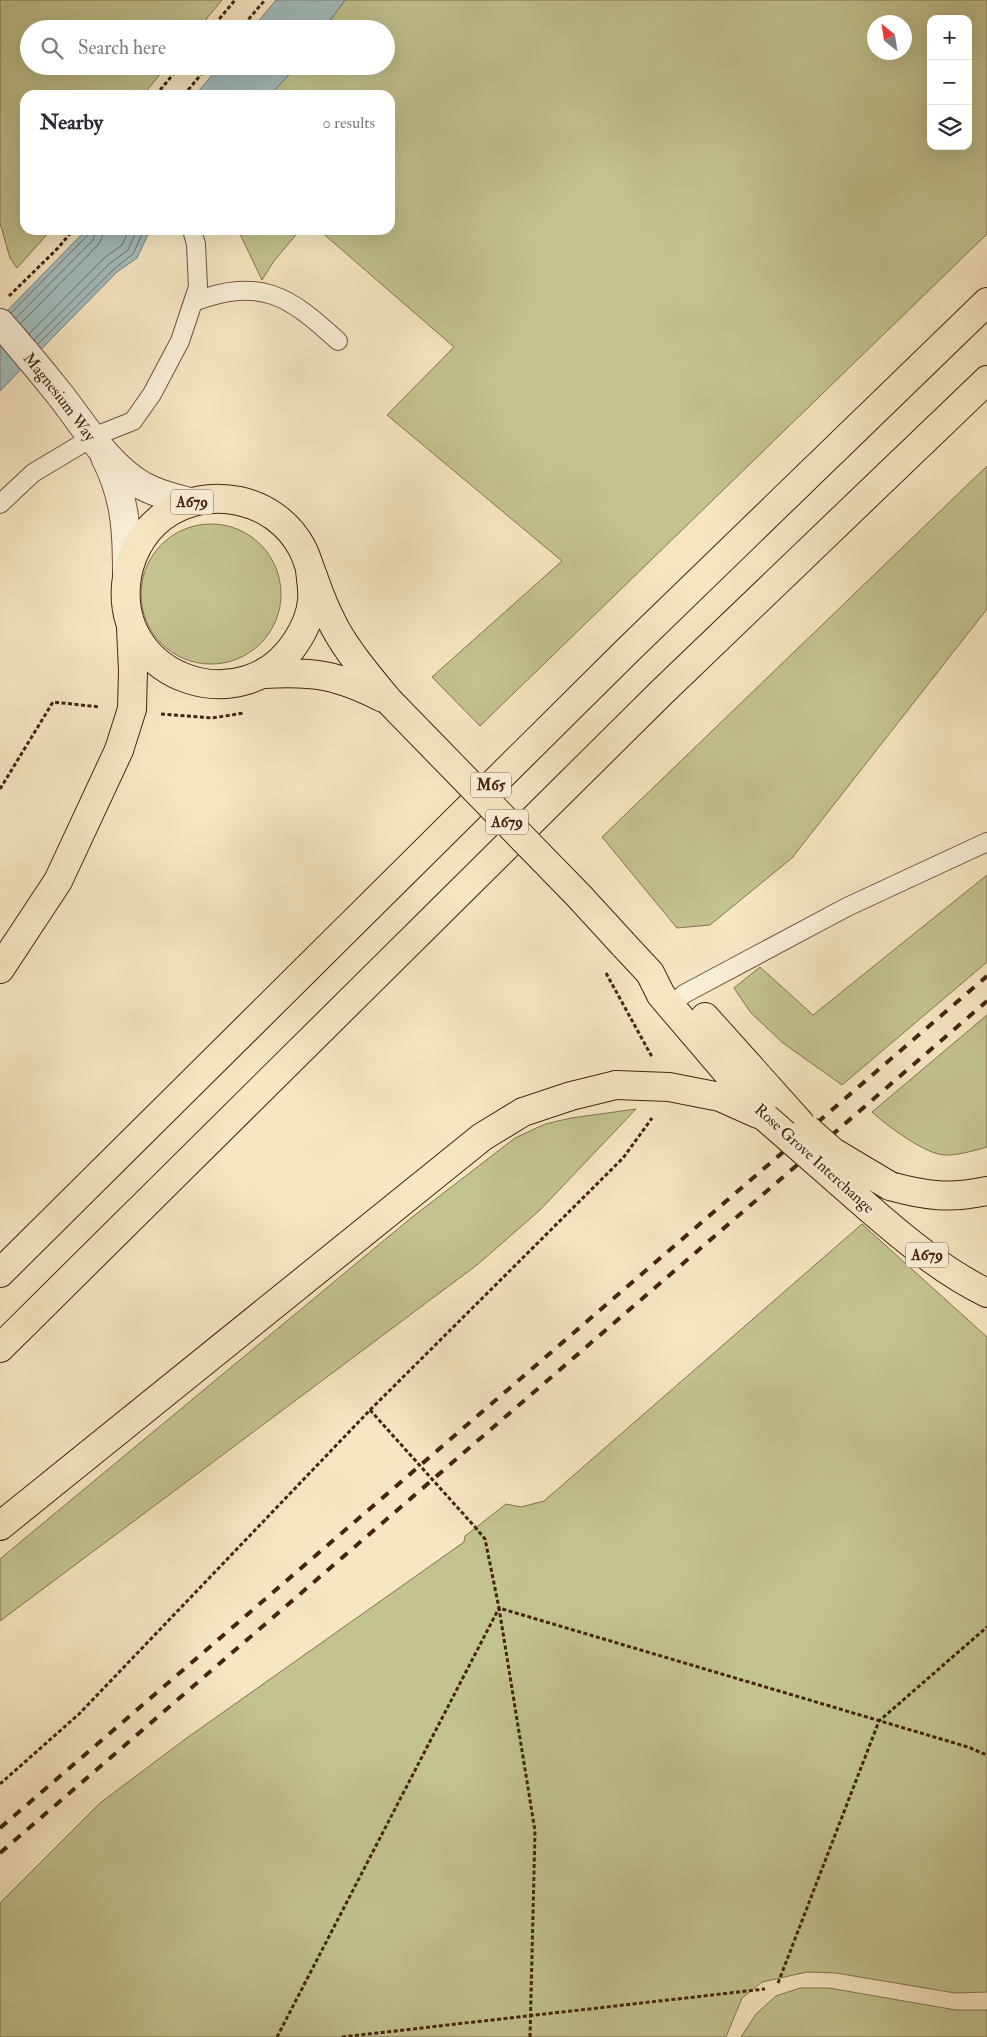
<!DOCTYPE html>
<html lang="en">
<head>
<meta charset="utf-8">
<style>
	:root { --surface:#fff; --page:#f2f2f3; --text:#2b2b33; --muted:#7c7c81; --line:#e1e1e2 }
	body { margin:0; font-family:"IM FELL Double Pica",serif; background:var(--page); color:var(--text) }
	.controls { position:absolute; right:15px; top:15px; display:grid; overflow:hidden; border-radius:10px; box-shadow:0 5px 20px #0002 }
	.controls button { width:45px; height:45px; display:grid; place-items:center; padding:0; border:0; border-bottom:1px solid var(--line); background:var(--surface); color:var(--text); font:25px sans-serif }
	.compass { position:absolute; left:867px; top:15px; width:45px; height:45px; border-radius:50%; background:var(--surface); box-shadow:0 5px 20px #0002; rotate:330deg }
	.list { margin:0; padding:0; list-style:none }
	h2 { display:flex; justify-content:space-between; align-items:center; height:65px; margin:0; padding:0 20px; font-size:21px }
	h2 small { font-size:16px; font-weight:400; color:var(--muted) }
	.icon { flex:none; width:28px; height:28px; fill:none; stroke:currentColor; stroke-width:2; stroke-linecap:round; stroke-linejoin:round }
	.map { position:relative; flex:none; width:987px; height:2037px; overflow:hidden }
	.search { position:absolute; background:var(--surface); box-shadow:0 5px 20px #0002; left:20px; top:20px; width:375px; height:55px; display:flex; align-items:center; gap:12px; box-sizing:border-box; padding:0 18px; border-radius:28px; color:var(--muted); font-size:19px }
	.panel { position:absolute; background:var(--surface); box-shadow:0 5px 20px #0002; left:20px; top:90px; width:375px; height:145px; border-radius:15px }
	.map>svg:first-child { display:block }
	.green { fill:#c2c38f; stroke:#83744f; fill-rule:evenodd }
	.water { fill:#a2bdbe; stroke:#7c8078 }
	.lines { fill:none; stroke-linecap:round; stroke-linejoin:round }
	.shore { stroke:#737066; stroke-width:1 }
	.service-casing { stroke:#70543c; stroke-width:20 }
	.minor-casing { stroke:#70543c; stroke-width:30 }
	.trunk-casing { stroke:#44240f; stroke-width:30 }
	.motorway-casing { stroke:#44240f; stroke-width:30 }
	.path { stroke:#44240f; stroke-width:3; stroke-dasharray:4 2.5; stroke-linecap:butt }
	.service { stroke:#f9efd7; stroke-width:18 }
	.minor { stroke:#f9efd7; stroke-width:28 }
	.trunk { stroke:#f6e6c2; stroke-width:28 }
	.motorway { stroke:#f6e6c2; stroke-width:28 }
	.rail { stroke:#44240f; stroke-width:4; stroke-dasharray:9 9; stroke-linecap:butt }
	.trunk-bridge-casing { stroke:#44240f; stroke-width:30; stroke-linecap:butt }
	.path-bridge { stroke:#44240f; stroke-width:3; stroke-dasharray:4 2.5; stroke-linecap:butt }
	.trunk-bridge { stroke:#f6e6c2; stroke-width:28 }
	.labels { text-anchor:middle; stroke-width:5; stroke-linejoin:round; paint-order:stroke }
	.shield { fill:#f9efd7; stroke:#7a614b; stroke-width:1 }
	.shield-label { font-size:15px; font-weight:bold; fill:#44240f }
	.street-label { font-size:16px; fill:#44240f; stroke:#f9efd7 }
</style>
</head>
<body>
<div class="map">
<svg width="987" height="2037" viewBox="0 0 987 2037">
	<rect width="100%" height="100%" fill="#f6e6c2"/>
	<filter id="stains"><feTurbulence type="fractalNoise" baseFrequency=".004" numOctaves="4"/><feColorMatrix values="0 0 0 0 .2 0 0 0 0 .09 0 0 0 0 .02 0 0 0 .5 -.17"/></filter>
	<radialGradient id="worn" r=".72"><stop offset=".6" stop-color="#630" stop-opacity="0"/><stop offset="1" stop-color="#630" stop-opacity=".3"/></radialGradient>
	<path class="green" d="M0,0h222l-24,29h-169v37h138l-24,29h-118v135h26l-34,38 -7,-10 -10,-35z
		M345,0h642v234l-507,492 -48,-49 130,-116 -175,-146 67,-68 -135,-117h71v-135h-120l27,-29h89v-37h-62zM931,19h37v127h-37zM874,22h30v30h-30z
		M238,230h62l-26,31 -12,19z
		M987,466v143l-195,249 -82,67 -33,3 -75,-91z
		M141 594a70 70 0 1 1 140 0a70 70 0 1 1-140 0Z
		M987,875v87l-145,123 -59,-42 -32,-30 -17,-25 26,-21 53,48z
		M987,1015v132c-10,3 -32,9 -42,8 -19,0 -59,-30 -73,-43z
		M636,1109l-96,101 -63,55 -477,356v-62l411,-341 104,-80 30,-14 26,-6z
		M862,1224l125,113v655l-32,1 -119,-20 -29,-1 -45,10 -20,16 -16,39h-726v-134l100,-100 84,-63 280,-198 1,-6 41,-32 15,3 23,-6z
		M800,1988h29l127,22h31v27h-246l15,-23 20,-18z"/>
	<path class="water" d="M276,0h69l-21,29h-72z
		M220,66h77l-27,29h-75z
		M86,230h64l-13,28 -20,14 -117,119v-73z"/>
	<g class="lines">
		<path class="shore" d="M11,313l77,-78 1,-5
			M16,318l77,-78 3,-10
			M20,324l78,-79 4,-7 1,-8
			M29,334l75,-76 18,-13 7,-15
			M34,340l75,-76 19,-14 9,-20
			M38,344l76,-75 19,-15 11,-24"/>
		<defs>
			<path id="service" d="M193,302c68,-25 95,-7 145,39
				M0,504l33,-31 60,-36 40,-16 19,-27 28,-53 18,-54 -2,-43 -4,-14
				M671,1006l13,-12 163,-87 140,-65"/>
			<g id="minor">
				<path id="s1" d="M0,323c21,24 41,48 61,73 24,31 47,70 82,90 15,8 30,12 47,16"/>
				<path d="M105,457c20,39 22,72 22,115"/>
			</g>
			<path id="trunk" d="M310,570c1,10 3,21 2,30 -1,15 -8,30 -16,42 -52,80 -178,38 -170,-57 2,-26 15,-52 36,-68 45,-34 114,-19 140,31 5,9 7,19 11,28 6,18 13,35 22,52 15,27 35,50 54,73
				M264,674c50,-3 74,1 119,24
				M119,750l13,-41 1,-38 -2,-43
				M623,944l27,29 11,22 105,123
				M705,1017l95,106
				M616,1085l53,2 51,10 38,17
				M890,1186c36,10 60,13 97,5
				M871,1210c36,31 73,62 116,83"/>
			<path id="motorway" d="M0,969l58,-88 61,-131
				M0,1273l628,-623 359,-348
				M0,1348l662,-656 325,-312
				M0,1526l482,-389 41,-25 48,-16 45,-11"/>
		</defs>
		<use href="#service" class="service-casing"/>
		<use href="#minor" class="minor-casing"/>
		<use href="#trunk" class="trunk-casing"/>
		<use href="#motorway" class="motorway-casing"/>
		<path class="path" d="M211,29l24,-29
			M240,29l25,-29
			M156,95l24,-29
			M184,95l24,-29
			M9,296l49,-48 15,-18
			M161,714l51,4 32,-5
			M0,789l53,-87 47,5
			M606,973l46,84
			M0,1784l79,-70 291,-304 253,-252 29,-40
			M778,1983l101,-262 108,-94
			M277,2037l222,-429 -14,-69 -10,-12
			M342,2037l423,-48
			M530,2037l5,-206 -36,-223 469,139 19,8"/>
		<use href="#service" class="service"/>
		<use href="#minor" class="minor"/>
		<use href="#trunk" class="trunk"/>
		<use href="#motorway" class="motorway"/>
		<path class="rail" d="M0,1828l987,-852
			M0,1853l987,-852"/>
		<defs>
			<path id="trunk-bridge" d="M389,701l190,195 44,48
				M766,1118l105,92
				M807,1129l26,23 57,34"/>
		</defs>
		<use href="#trunk-bridge" class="trunk-bridge-casing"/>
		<path class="path-bridge" d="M370,1410l105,117"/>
		<use href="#trunk-bridge" class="trunk-bridge"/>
	</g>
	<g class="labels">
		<g class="shield">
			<rect x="171" y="489.5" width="42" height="25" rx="4"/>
			<rect x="471" y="772.5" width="40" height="25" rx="4"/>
			<rect x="486" y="809.5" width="42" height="25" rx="4"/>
			<rect x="906" y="1242.5" width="42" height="25" rx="4"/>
		</g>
		<g class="shield-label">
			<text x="192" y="507">A679</text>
			<text x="491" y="790">M65</text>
			<text x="507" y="827">A679</text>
			<text x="927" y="1260">A679</text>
		</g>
		<g class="street-label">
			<text dy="6" stroke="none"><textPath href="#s1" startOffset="95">Magnesium Way</textPath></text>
			<text transform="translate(815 1158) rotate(42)" y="6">Rose Grove Interchange</text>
		</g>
	</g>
	<rect width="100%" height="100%" filter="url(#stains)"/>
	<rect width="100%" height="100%" fill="url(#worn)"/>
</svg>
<div class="controls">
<button>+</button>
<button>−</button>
<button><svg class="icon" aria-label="layers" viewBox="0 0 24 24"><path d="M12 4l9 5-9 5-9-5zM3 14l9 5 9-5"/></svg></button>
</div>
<svg class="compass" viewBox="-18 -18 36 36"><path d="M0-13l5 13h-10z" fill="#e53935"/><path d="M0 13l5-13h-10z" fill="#7c7c81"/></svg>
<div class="search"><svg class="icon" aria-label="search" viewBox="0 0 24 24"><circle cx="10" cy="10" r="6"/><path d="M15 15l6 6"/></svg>Search here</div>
<section class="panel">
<h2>Nearby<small>0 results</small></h2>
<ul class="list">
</ul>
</section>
</div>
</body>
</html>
